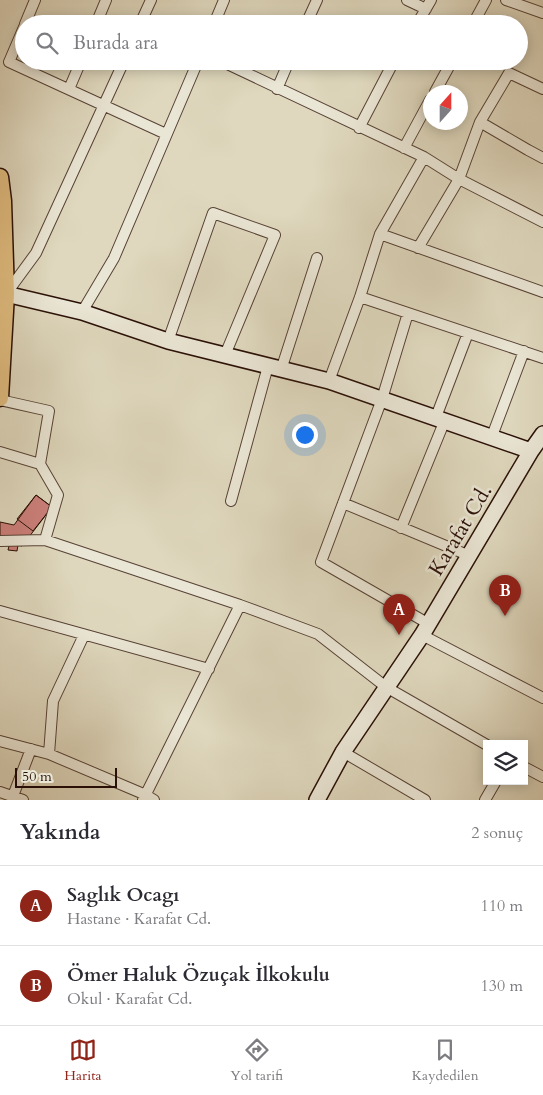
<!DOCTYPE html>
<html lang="tr">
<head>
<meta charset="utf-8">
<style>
	:root { --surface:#fff; --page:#f2f2f3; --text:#2b2b33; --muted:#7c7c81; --line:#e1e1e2; --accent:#8f2418 }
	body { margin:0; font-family:Cardo,serif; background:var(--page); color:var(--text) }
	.controls { position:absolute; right:15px; bottom:15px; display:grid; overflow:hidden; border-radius:0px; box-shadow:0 2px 12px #0003 }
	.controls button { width:45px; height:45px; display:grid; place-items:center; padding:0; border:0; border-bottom:1px solid var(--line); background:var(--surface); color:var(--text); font:25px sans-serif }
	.compass { position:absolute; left:423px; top:85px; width:45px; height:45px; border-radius:50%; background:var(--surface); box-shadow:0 2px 12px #0003; rotate:21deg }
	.scale { position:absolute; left:15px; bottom:12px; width:102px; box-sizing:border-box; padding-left:5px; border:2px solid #2a1007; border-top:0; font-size:14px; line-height:18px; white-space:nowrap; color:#2a1007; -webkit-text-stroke:4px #eae6d5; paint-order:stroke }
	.you { position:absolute; left:304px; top:434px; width:18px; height:18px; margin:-12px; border:4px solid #fff; border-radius:50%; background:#1a73e8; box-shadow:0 0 0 8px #1a73e833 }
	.badge { display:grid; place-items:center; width:32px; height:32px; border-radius:50%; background:var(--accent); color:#fff; font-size:16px; font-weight:700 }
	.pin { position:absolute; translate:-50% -41px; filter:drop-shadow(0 1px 2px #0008) }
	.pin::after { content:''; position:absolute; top:26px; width:18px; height:15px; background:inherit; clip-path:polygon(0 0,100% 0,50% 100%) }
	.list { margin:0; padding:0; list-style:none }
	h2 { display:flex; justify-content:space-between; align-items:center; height:65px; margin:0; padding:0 20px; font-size:21px }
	h2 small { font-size:16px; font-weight:400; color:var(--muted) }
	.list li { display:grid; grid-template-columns:32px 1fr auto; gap:15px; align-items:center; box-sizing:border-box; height:80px; padding:0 20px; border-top:1px solid var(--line) }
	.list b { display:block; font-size:19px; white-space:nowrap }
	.list p { margin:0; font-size:16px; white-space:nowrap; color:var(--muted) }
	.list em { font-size:16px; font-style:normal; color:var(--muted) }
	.icon { flex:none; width:28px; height:28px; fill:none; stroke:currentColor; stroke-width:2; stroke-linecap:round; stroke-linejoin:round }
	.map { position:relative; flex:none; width:543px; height:800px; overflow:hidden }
	.search { position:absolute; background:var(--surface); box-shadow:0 2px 12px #0003; left:15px; right:15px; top:15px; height:55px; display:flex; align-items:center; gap:12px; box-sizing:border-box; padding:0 18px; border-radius:28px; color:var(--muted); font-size:19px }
	.sheet { height:225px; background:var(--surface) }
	nav { display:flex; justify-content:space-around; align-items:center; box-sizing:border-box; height:70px; border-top:1px solid var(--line); background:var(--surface); font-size:14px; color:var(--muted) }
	nav a { display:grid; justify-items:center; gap:2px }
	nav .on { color:var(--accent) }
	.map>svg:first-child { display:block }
	.building { fill:#cc807b; stroke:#2a1007 }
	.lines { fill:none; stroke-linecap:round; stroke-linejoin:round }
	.minor-casing { stroke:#574235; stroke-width:12 }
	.secondary-casing { stroke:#2a1007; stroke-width:18 }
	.primary-casing { stroke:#2a1007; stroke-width:19 }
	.minor { stroke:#eae6d5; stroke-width:10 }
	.secondary { stroke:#eae6d5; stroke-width:15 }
	.primary { stroke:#e0bc7f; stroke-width:16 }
	.labels { text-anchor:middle; stroke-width:5; stroke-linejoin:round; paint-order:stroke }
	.street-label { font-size:21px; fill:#2a1007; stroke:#eae6d5 }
</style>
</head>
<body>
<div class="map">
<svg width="543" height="800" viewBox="0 0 543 800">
	<rect width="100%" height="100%" fill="#dfd8be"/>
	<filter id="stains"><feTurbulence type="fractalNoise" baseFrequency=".004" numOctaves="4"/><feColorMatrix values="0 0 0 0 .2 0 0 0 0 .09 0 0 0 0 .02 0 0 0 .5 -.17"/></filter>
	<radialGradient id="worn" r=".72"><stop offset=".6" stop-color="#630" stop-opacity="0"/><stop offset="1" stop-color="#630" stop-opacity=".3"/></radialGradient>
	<path class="building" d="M36,495l16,12 -30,39 -4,-1 -1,6 -9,-1 2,-8 -10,-1v-19l14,3z
		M36,495l16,12 -19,24 -16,-12z"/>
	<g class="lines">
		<defs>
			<path id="minor" d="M407,0l19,9
				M506,0l37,13
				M25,24l10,-24
				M96,24l10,-24
				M140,24l11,-24
				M214,24l10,-24
				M306,24l11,-24
				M417,24l14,-24
				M473,24l13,-24
				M24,27l-15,35 157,72
				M221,61l203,96 35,22 84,43
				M69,89l12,-28
				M277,89l12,-28
				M435,92l17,-31
				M480,122l48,28 15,8
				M359,128l35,-67
				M404,148l26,-48
				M380,234l163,58
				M418,248l41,-69 21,-57 29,-49 34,16
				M6,294l30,-41 88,-192
				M360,297l183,61
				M82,312l32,-54 84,-197
				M408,313l-26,86 -61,163 108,62
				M168,341l45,-128 62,22 -50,120
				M281,370l36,-112
				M329,381l31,-84 20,-63 44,-77
				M0,400l49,11 -9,53 18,31 -13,45
				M436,417l32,-84
				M492,436l32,-85
				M0,452l40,12
				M231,501l37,-135
				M343,503l127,53
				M401,528l44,-108
				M0,541l45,-1 195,65 78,29 68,53 101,58
				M0,611l209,58
				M422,635l121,63
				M0,741l49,13 97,41 8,5
				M343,752l82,48
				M49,754l4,-53 31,-66
				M524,767l19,10
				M0,792l23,8
				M13,796l18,-47
				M143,800l97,-195
				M485,800l11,-19"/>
			<path id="secondary" d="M6,294l76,18 86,29 161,40 202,70
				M317,800l26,-48 79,-117 109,-184 12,-17"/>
			<path id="primary" d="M0,177l3,24 3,93 -6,104"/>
		</defs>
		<use href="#minor" class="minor-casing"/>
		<use href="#secondary" class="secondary-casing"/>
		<use href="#primary" class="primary-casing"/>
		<use href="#minor" class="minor"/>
		<use href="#secondary" class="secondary"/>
		<use href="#primary" class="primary"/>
	</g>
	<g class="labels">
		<g class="street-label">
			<text transform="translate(460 530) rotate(-59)" y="7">Karafat Cd.</text>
		</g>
	</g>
	<rect width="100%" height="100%" filter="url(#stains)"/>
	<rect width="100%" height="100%" fill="url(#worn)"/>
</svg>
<div class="controls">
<button><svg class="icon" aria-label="layers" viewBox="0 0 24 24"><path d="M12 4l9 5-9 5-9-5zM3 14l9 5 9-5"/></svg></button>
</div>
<svg class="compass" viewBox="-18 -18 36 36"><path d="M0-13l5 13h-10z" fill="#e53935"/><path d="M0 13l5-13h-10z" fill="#7c7c81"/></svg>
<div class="scale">50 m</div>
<div class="you"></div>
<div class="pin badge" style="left:399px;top:635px">A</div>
<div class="pin badge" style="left:505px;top:616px">B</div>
<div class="search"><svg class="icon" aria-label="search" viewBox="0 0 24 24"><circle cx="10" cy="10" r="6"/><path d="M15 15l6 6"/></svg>Burada ara</div>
</div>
<section class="sheet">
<h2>Yakında<small>2 sonuç</small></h2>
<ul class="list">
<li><span class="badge">A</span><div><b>Saglık Ocagı</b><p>Hastane · Karafat Cd.</p></div><em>110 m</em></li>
<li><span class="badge">B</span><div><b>Ömer Haluk Özuçak İlkokulu</b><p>Okul · Karafat Cd.</p></div><em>130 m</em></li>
</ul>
</section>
<nav>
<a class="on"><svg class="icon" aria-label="map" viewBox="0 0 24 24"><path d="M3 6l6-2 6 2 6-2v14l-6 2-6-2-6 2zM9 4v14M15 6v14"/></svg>Harita</a>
<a><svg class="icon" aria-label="directions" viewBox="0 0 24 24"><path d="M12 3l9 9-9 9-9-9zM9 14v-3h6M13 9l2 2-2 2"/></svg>Yol tarifi</a>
<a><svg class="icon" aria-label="saved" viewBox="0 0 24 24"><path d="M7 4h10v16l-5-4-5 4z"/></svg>Kaydedilen</a>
</nav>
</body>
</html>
